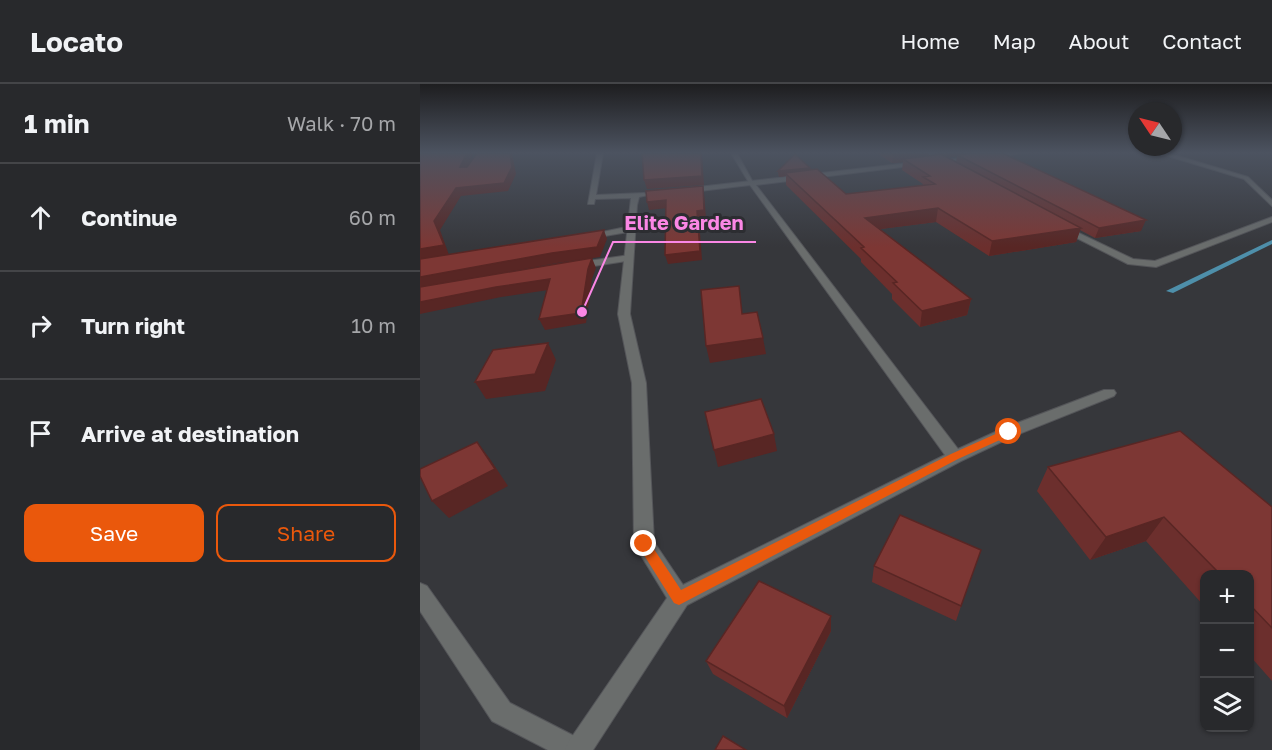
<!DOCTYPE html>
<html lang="en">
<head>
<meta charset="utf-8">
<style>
	:root { --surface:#28292c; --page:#303134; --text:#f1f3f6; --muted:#a5a6a9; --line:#444548; --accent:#ea580c }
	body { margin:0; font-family:"Golos Text",sans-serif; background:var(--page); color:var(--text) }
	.controls { position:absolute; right:18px; bottom:18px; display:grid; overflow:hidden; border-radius:12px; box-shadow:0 2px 4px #0004 }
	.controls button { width:54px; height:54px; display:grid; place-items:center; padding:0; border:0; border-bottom:2px solid var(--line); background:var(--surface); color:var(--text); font:30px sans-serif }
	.compass { position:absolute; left:708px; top:18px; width:54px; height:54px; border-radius:50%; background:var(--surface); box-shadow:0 2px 4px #0004; rotate:305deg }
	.stop { position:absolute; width:18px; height:18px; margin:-14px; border:4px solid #ea580c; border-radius:50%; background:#fff }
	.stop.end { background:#ea580c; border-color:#fff; box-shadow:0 2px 6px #0008 }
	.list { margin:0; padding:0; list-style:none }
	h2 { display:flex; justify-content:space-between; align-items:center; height:78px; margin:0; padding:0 24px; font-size:26px }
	h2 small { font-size:20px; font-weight:400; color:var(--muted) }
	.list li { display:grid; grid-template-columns:39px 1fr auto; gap:18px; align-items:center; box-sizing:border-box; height:108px; padding:0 24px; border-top:2px solid var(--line) }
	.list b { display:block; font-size:22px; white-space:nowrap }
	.list em { font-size:20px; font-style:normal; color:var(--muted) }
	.actions { display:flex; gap:12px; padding:18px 24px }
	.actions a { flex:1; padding:14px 0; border:2px solid var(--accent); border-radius:12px; text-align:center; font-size:21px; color:var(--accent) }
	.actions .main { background:var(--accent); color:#fff }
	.icon { flex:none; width:33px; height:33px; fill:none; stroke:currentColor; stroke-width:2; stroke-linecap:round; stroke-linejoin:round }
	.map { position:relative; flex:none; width:852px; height:666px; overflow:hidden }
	header { display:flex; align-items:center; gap:36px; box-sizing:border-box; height:84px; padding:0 30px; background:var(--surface); border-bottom:2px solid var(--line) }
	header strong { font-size:28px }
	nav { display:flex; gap:33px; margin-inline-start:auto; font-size:21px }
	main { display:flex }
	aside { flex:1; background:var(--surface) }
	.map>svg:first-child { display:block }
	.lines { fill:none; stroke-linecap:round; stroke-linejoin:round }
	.stream { fill:#4e8faa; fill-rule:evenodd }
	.lane-casing { stroke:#545559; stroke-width:2 }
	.street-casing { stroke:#545559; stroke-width:2 }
	.lane { fill:#6a6d6c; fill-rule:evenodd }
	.street { fill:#6a6d6c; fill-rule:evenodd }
	.wall { fill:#6c2f2d; fill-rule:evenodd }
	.shaded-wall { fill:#582624 }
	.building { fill:#7d3734; stroke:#582624; stroke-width:1.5 }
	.route { fill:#ea580c }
	.leader { fill:none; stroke:#fb87e5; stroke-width:2 }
	.callout-dot { fill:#fb87e5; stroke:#2c2d31; stroke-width:2 }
	.callout-label { font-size:20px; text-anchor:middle; font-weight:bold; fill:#fb87e5; stroke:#2c2d31; stroke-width:6; stroke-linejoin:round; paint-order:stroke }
</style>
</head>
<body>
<header>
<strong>Locato</strong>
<nav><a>Home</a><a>Map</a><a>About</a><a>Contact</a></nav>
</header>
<main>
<aside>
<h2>1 min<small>Walk · 70 m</small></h2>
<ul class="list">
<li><svg class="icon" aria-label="ahead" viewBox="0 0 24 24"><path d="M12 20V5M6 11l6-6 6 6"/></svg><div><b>Continue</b></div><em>60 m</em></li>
<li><svg class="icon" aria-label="right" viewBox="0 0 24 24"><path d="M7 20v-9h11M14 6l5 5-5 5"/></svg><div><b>Turn right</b></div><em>10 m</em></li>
<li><svg class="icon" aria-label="arrive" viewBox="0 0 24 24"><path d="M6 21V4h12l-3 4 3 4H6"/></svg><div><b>Arrive at destination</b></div></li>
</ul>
<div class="actions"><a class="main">Save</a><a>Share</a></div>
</aside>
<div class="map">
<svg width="852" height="666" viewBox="0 0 852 666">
	<rect width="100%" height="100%" fill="#36373b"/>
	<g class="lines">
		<path class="stream" d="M852,156v4l-99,49 -7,-2z"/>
		<defs>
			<path id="lane" d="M311,69h6l18,33h-4z
				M581,69h24l-84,10 -3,-2z
				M738,69h10l80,24 24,23v6l-28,-27z
				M211,142l4,3 -1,2 -47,8 -4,-3z
				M210,171l3,1v4l-59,9 -5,-3 5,-3z
				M0,499l7,3 83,117 74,38 4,9h-40l-56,-29 -72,-110z"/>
			<path id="street" d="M177,69h6l-7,42 48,-2 4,2 -9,2 -2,8 -7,109 16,69 8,159 29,43 262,-130 -195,-270 -67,8 -3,-4 255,-29 -11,-7h8l11,7v2l-187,23 202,264 46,-21 100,-38h10l2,3 -2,3 -100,40 -53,25 -274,144 -94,145h-28l4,-9 98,-143 -33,-54 -2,-161 -14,-69 13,-116 -36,1 -1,5h-6z
				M852,133v5l-116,45 -28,-3 -73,-37 7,-2 71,34 22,2z"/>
		</defs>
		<use href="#lane" class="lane-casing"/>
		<use href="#street" class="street-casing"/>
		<use href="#lane" class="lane"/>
		<use href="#street" class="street"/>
	</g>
	<path class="wall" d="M457,69h52v3l10,-1 -2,-2h65l139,78 -46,7 -15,-8 -4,12 -87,14 -53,-34 -56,7 91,70 -4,16 -47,12 -28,-28v-5l-31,-32v-3l-75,-74v-9l-7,1 -1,-6 32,-1 36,24 76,-8 1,-2 -21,-14 1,-8 -11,1zM537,72l-1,6 -9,-4z
		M628,383l224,40v174l-22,-25v-82h-46v32l-58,-65 -56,19 -53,-69z
		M454,482l87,40 -5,15 -84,-39z
		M411,532v15l-44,87 -74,-44 -7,-13z"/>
	<path class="shaded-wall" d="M47,69h7l-10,22 -4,-8z
		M90,69h2l4,21 -8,17 -47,5 -21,34 9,25 -29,5v-11l14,-28 22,-33z
		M282,69l2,32 -57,4 -3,-9z
		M509,69v6h-26v3l-11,1 1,-9z
		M526,69h35l-24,2v1l-12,2z
		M390,84v6l-25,-1 1,3 -7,1 -1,-6z
		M283,102l1,7 2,25 -7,1 3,41 -34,4 -3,-9 32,-44z
		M246,116l2,8 -19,2 -2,-8z
		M518,124l-2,14 -71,9v-13z
		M726,136l-5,11 -46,7 4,-10z
		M661,144l-5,14 -87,14 3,-15z
		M184,146l3,9 -7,18 -43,6 -137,25v-11z
		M172,174l4,10 -4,11 -6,44 -41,7 -6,-11 49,-50z
		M130,195l5,10 -54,8 -81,17v-12l76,-15z
		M551,215l-4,16 -47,12 2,-16z
		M343,254l3,16 -56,9 -4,-17z
		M128,259l8,17 -11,31 -59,8 -11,-17z
		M354,350l3,17 -59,16 -4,-17z
		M57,358l13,17 18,27 -59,32 -17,-17z
		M744,433l-18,24 -56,19 16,-23z
		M411,532v15l-44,87 -3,-12z"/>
	<path class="building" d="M0,69h47l-7,14h7l10,-14h33l2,14 -8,16 -48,5 -22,33 10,24 -24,4z
		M222,69h59l1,23 -58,4z
		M553,69h29l144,67 -47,8 -142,-73z
		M375,70l15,14 -32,3z
		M521,70l140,74 -89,13 -54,-33 -73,10 106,81 -49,12 -29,-28 4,-1 -36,-34 3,-1 -79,-74 32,-4 29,25 89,-10 -12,-7 7,-1 -27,-17z
		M283,102l1,24 -7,1 3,40 -35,4 1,-55 -19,2 -1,-11z
		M184,146l-7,17 -45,6 -132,24v-18z
		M172,174l-4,11 -7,44 -42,6 11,-40 -54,8 -76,15v-15z
		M319,202l3,28 15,-2 6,26 -57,8 -5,-56z
		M128,259l-13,31 -60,8 18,-32z
		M341,315l13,35 -60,16 -9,-38z
		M760,347l92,76v121l-22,-23v-31h-30l-56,-57 -58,20 -58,-70z
		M57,358l18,27 -63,32 -12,-25v-7z
		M480,431l81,35 -20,56 -87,-40z
		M339,497l72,35 -47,90 -78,-45z
		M303,652l23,14h-31z"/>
	<linearGradient id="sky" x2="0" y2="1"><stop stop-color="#1e1e20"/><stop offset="0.42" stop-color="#4c5360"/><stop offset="1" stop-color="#4c5360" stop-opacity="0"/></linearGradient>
	<rect width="852" height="163" fill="url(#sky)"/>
	<path class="route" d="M589,344l5,4 -1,2 -55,25 -279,146 -5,-2 -37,-59 2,-4h9l33,50 270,-136z"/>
	<path class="leader" d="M162 228L193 158H336"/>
	<circle class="callout-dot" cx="162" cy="228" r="6"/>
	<g class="callout-label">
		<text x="264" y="146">Elite Garden</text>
	</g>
</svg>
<div class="controls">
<button>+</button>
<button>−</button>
<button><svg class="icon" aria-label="layers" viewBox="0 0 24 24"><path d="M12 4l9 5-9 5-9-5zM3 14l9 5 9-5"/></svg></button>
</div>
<svg class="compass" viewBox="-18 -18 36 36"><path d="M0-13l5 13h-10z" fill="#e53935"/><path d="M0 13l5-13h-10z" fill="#a5a6a9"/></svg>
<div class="stop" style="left:589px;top:348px"></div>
<div class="stop end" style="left:224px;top:460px"></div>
</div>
</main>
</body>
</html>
